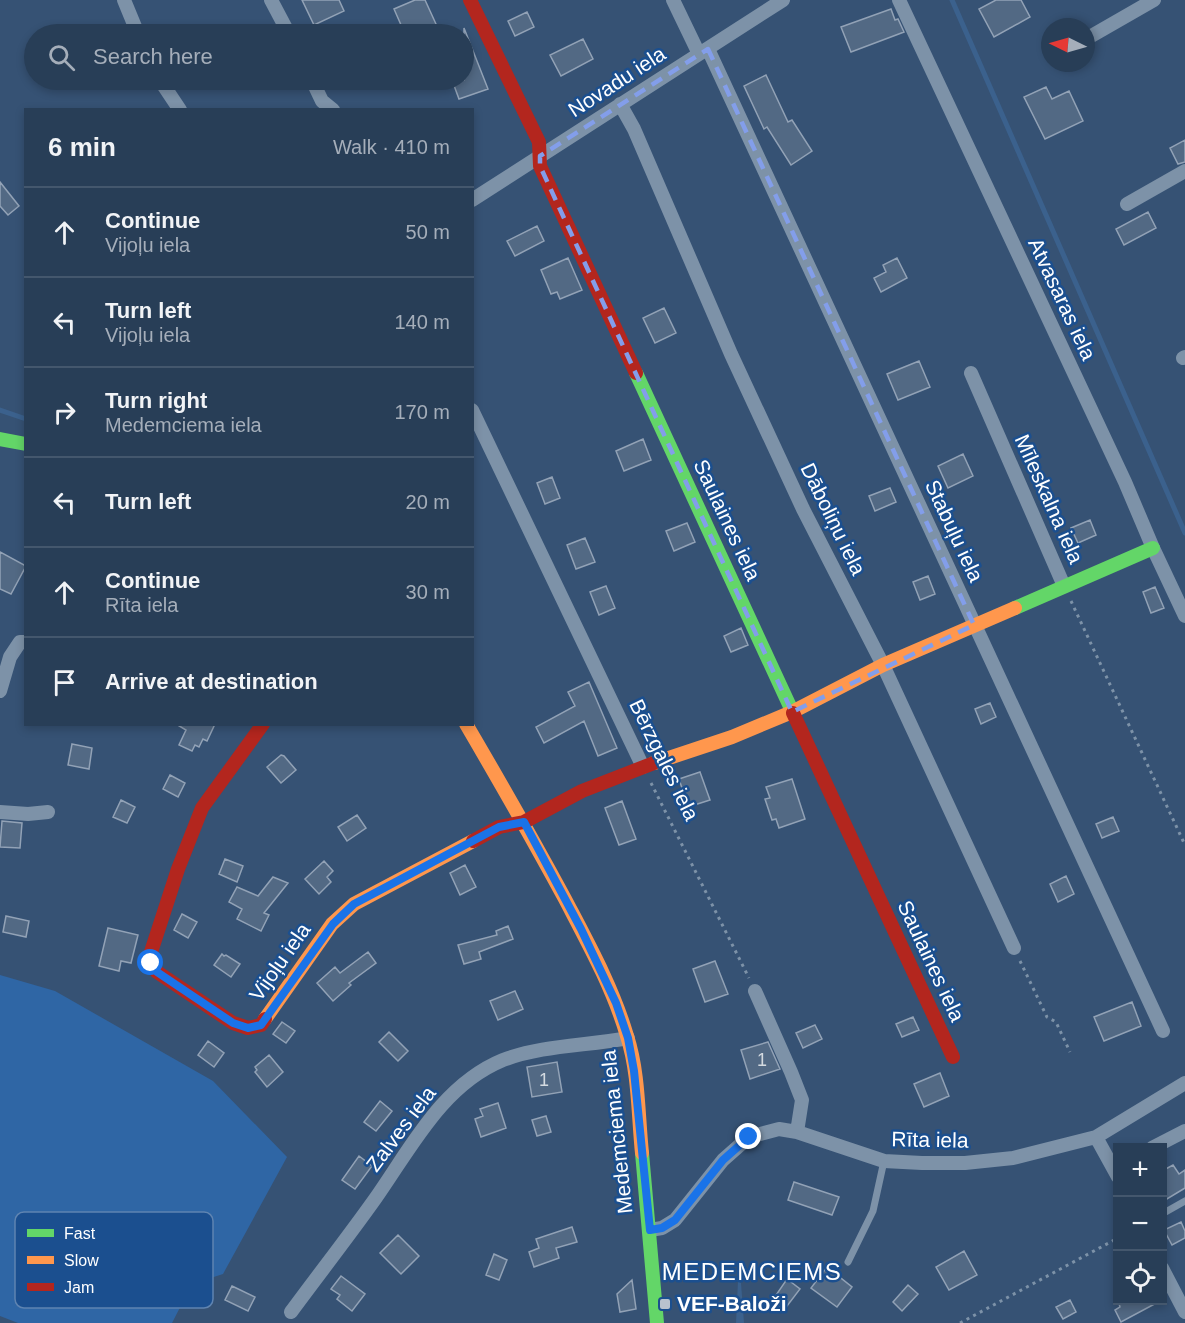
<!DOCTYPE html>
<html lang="en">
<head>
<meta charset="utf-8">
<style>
	:root { --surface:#283e57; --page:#344961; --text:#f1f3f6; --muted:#a5aeba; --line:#44576d }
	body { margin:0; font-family:Helvetica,sans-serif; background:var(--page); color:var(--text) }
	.controls { position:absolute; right:18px; bottom:18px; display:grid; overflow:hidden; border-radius:0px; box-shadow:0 3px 9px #0003 }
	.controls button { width:54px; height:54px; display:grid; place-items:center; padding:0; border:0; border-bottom:2px solid var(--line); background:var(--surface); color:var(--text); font:30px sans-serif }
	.compass { position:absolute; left:1041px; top:18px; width:54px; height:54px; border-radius:50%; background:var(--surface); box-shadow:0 3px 9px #0003; rotate:275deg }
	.stop { position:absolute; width:18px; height:18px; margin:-14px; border:4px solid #1a73e8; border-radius:50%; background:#fff }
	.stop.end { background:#1a73e8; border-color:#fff; box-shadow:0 2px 6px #0008 }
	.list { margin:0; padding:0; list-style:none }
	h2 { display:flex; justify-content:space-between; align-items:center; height:78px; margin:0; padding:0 24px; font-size:26px }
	h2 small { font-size:20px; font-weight:400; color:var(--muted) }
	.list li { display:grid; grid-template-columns:39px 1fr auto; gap:18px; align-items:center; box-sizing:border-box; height:90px; padding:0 24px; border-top:2px solid var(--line) }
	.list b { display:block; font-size:22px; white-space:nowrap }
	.list p { margin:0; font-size:20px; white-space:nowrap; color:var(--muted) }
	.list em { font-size:20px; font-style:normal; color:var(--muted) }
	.icon { flex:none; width:33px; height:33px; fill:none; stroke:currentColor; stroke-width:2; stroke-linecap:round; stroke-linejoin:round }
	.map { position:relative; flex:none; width:1185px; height:1323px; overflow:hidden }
	.search { position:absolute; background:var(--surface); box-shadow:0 3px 9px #0003; left:24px; top:24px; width:450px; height:66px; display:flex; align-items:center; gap:15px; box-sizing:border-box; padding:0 21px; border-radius:33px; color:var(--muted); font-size:22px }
	.panel { position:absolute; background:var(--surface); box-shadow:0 3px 9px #0003; left:24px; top:108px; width:450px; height:618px; border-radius:0px }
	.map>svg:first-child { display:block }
	.green { fill:#2f66a5 }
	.water { fill:#3b618d }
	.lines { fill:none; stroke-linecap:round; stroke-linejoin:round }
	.stream { stroke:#3b618d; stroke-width:5 }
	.building { fill:#526984; stroke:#92a2b6; stroke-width:1.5 }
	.path { stroke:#7d92a8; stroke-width:3; stroke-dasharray:3 4.5; stroke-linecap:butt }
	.lane { stroke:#7d92a8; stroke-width:7 }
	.street { stroke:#7d92a8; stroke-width:14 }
	.fast { stroke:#63d668; stroke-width:14 }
	.slow { stroke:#ff974d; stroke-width:14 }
	.jam { stroke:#b3261e; stroke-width:14 }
	.route { stroke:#1a73e8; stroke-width:8 }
	.marked { fill:none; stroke:#839eea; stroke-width:4.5; stroke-dasharray:12 8; stroke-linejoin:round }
	.poi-dot { fill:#b9c2ce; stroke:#1b4f8f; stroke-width:2 }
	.labels { text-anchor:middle; stroke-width:5; stroke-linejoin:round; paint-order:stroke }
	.number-label { font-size:18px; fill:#d4dae0 }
	.street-label { font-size:21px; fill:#fff; stroke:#1b4f8f }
	.poi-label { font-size:21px; font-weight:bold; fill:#fff; stroke:#1b4f8f; text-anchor:start }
	.quarter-label { font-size:24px; letter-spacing:1.5px; fill:#fff; stroke:#1b4f8f }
	.key { fill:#1b4f8f; stroke:#5f84b1; stroke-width:1.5 }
	.key-label { font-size:16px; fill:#fff }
</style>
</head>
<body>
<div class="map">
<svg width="1185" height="1323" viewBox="0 0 1185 1323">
	<rect width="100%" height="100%" fill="#365274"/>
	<path class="green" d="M0,975l55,16 158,90 74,76 -64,117 -31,10 -20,39h-154l-18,-7z"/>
	<path class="water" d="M738,1281l3,2 3,40h-8z"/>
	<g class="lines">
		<path class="stream" d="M952,0l233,533
			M0,410l26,9"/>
	</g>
	<path class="building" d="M302,0h37l5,11 -30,14z
		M415,0h10l11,24 -24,10h-7l-11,-25z
		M996,0h25l9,17 -36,20 -15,-28z
		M891,9l4,11 3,-1 6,13 -53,20 -10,-25z
		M527,12l7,15 -19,9 -7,-15z
		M464,28l24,61 -29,10 -7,-19h12z
		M583,39l10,20 -32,17 -11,-21z
		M766,75l22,47 4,-2 20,31 -21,14 -24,-38 -3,2 -20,-43z
		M1046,87l6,12 17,-8 14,30 -38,18 -21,-42z
		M1185,140v22l-7,2 -8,-16z
		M0,182l19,24 -11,9 -8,-9z
		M1148,212l8,16 -32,17 -8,-16z
		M537,226l7,15 -29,15 -8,-15z
		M568,258l14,32 -22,9 -3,-7 -6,2 -10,-24z
		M897,258l10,20 -26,14 -7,-14 12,-6 -3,-7z
		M664,308l12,25 -21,10 -12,-25z
		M919,361l11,26 -32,13 -11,-26z
		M643,439l8,21 -27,11 -8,-20z
		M963,454l10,22 -25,12 -10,-22z
		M552,477l8,21 -15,6 -8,-21z
		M890,488l6,14 -21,9 -6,-15z
		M1090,520l6,15 -18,8 -7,-15z
		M687,523l8,19 -21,9 -8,-20z
		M585,538l10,24 -19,7 -9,-24z
		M0,552l26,14 -15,28 -11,-5z
		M928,576l7,18 -15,6 -7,-18z
		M606,586l9,22 -16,7 -9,-23z
		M1155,587l9,21 -13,5 -8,-21z
		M741,628l7,17 -17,7 -7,-16z
		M589,682l28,66 -19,8 -14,-35 -40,22 -8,-16 39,-21 -7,-14z
		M990,703l6,14 -15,7 -6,-15z
		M176,724h39l-8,17 -4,-2 -4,8 -4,-2 -3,6 -13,-6 7,-15z
		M72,744l20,4 -3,21 -21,-4z
		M281,755l3,1 12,14 -15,13 -14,-16z
		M700,772l10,28 -22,7 -9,-28z
		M170,775l15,8 -7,14 -15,-8z
		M792,779l13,40 -26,9 -3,-9 -4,1 -7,-21 5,-1 -4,-11z
		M121,800l14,7 -8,16 -14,-6z
		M622,801l14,38 -17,6 -14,-37z
		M357,815l9,13 -19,13 -9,-14z
		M1113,817l6,14 -17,7 -6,-14z
		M2,821l20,2 -2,25 -20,-1z
		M225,859l18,7 -6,16 -18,-8z
		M324,861l9,10 -6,6 4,5 -12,12 -14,-15z
		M465,865l11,22 -16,8 -10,-22z
		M1066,876l8,18 -16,8 -8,-18z
		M273,877l15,6 -24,30 5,2 -8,16 -24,-12 5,-10 -13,-7 8,-15 21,9z
		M182,914l15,8 -9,16 -14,-8z
		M6,916l23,5 -3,16 -23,-5z
		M508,926l5,13 -34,13 2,7 -17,5 -6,-19 39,-10 -1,-4z
		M108,928l30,7 -7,28 -10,-2 -2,10 -20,-5z
		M368,952l8,11 -27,20 2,2 -18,16 -16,-18 18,-16 5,6z
		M222,954l2,2 2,-1 14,9 -9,13 -17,-12z
		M715,961l13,33 -23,8 -12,-33z
		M515,991l8,18 -25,11 -8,-19z
		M1132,1002l9,24 -37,15 -10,-24z
		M913,1017l6,13 -17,7 -6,-13z
		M282,1022l13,9 -9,12 -13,-9z
		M815,1025l7,14 -19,9 -7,-15z
		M389,1032l19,19 -10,10 -19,-19z
		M208,1041l16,12 -10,14 -16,-12z
		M768,1042l12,27 -30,10 -9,-29z
		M269,1055l14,17 -16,15 -12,-15 2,-2 -2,-3z
		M557,1062l5,30 -30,5 -5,-30z
		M940,1073l9,23 -25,11 -10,-23z
		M380,1101l12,10 -16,20 -12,-9z
		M498,1103l8,25 -25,9 -6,-18 8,-3 -3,-7z
		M546,1116l5,16 -14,4 -5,-16z
		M359,1156l13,10 -17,23 -13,-9z
		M1173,1165l6,9 6,-4v18l-23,14v-31z
		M794,1182l45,15 -7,18 -44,-15z
		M1181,1222l4,9v7l-13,7 -8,-15z
		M572,1227l5,15 -21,6 3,10 -25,9 -5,-15 10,-4 -3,-9z
		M398,1235l21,21 -18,18 -21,-21z
		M964,1251l13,24 -28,15 -13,-23z
		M494,1254l13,6 -8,20 -13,-5z
		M827,1267l25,20 -15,20 -26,-19z
		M341,1276l24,18 -13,17 -15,-12 3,-4 -9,-6z
		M787,1279l13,10 -16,21 -12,-9z
		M632,1280l4,29 -16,3 -3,-18z
		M908,1285l10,9 -16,17 -9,-9z
		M232,1286l23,11 -7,14 -23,-11z
		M1070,1300l6,12 -13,7 -7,-12z
		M1118,1300h44l-41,22 -6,-12 5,-3z"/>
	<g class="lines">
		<path class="path" d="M1071,601l114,244
			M651,783l98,195
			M1020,961l27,56 9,5 14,30
			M960,1323l158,-85"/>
		<path class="lane" d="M1162,1214l23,-13
			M848,1262l25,-51 11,-50"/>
		<path class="street" d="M124,0l14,34
			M271,0l18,34
			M673,0l26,54
			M899,0l226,482 28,66 32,68
			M1086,39l68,-39
			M708,49l455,982
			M160,80l20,30
			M312,80l10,21 11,9
			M620,104l14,25 97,225 72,155 80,156 131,283
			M472,200l311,-200
			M1127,204l58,-33
			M1183,358l2,-1
			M971,373l93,213
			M472,410l171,357
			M0,691l10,-34 10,-15h6
			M0,812l28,2 20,-2
			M755,991l36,81 11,28 -5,32
			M1096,1137l22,40
			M1152,1148l33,-17
			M650,1230l12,-2 13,-8 48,-60 26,-23 30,-8 18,3 87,29 38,2h43l48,-5 83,-21 89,-54
			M1162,1268l23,44
			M291,1312c28,-38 57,-75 84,-113 36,-51 67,-114 128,-139 40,-15 83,-14 125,-22"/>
		<path class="fast" d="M636,373l157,340
			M0,439l26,5
			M1015,608l138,-60
			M642,1153l15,170"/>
		<path class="slow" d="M466,724c34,58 67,116 99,175 23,44 48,89 62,137 12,37 11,79 15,117
			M654,763l78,-26 60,-25 91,-47 132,-57
			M265,1019l67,-95 22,-20 119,-63"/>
		<path class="jam" d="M470,0l69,142 1,24 96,207
			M793,713l160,344
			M263,724l-61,84 -24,61 -27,83v11l6,9 76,51 15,5 13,-3 4,-6
			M473,841l26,-14 25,-5 58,-31 72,-28"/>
	</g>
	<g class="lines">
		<path class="route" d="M151,963l6,9 76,51 15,5 13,-3 72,-101 21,-20 145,-77 25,-5 57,107 35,74 12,35 6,33 16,159 12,-2 13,-8 48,-60 26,-23"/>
	</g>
	<path class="marked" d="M708,49l266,576 -182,87 -252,-546v-10z"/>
	<rect class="poi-dot" x="659" y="1298" width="12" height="12" rx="3"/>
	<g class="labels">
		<g class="number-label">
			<text x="762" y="1066">1</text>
			<text x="544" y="1086">1</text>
		</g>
		<g class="street-label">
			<text transform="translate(617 82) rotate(-33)" y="7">Novadu iela</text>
			<text transform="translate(1062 299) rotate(65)" y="7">Atvasaras iela</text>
			<text transform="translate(1049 499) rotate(66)" y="7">Mīleskalna iela</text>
			<text transform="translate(833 519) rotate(64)" y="7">Dāboliņu iela</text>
			<text transform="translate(727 520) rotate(65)" y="7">Saulaines iela</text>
			<text transform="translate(954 531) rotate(65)" y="7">Stabuļu iela</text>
			<text transform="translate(664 760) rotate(64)" y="7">Bērzgales iela</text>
			<text transform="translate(931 961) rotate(65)" y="7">Saulaines iela</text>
			<text transform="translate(280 962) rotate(-55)" y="7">Vijoļu iela</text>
			<text transform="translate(401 1129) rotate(-53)" y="7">Zalves iela</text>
			<text transform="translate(617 1132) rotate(-96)" y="7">Medemciema iela</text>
			<text transform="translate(930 1140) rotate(1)" y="7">Rīta iela</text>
		</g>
		<g class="poi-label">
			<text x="677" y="1311">VEF-Baloži</text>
		</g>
		<g class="quarter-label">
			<text x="752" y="1280">MEDEMCIEMS</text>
		</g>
	</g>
	<rect x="15" y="1212" width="198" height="96" rx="9" class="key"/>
	<rect x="27" y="1229" width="27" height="8" fill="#63d668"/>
	<rect x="27" y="1256" width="27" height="8" fill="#ff974d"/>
	<rect x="27" y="1283" width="27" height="8" fill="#b3261e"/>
	<g class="key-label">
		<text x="64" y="1239">Fast</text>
		<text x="64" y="1266">Slow</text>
		<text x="64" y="1293">Jam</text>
	</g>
</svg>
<div class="controls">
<button>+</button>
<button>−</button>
<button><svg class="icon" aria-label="locate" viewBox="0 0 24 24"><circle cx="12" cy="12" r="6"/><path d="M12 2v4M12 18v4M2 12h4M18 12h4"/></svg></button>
</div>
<svg class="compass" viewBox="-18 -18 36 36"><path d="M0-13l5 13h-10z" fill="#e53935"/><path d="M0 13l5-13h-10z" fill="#a5aeba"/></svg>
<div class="stop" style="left:151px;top:963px"></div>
<div class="stop end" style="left:749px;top:1137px"></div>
<div class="search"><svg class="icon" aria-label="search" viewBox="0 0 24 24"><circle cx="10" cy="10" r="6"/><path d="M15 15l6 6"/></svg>Search here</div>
<section class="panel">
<h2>6 min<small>Walk · 410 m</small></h2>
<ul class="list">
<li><svg class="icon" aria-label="ahead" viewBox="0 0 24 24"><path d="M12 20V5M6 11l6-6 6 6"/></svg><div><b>Continue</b><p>Vijoļu iela</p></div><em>50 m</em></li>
<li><svg class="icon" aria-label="left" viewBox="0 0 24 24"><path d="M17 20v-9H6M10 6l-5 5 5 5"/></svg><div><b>Turn left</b><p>Vijoļu iela</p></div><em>140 m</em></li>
<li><svg class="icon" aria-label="right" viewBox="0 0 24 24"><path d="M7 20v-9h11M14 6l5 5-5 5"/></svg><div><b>Turn right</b><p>Medemciema iela</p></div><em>170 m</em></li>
<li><svg class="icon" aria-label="left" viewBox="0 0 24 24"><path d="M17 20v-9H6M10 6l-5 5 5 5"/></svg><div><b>Turn left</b></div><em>20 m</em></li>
<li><svg class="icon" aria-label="ahead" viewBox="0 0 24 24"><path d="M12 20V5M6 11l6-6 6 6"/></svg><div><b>Continue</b><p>Rīta iela</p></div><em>30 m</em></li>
<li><svg class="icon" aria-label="arrive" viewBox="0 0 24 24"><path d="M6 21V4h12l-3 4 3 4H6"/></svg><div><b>Arrive at destination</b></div></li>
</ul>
</section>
</div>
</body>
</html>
